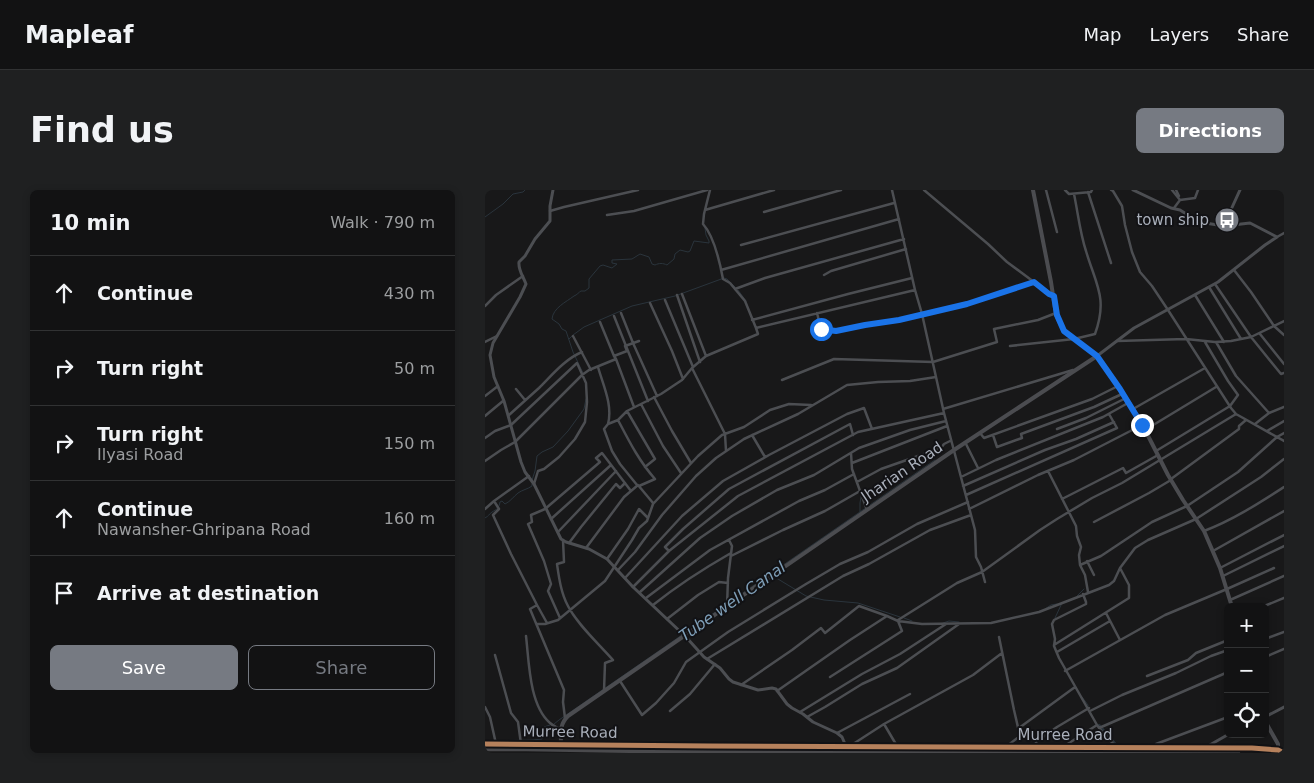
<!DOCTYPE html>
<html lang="en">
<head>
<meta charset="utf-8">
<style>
	:root { --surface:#121213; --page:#1f2021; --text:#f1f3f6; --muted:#9c9ea0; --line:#313233; --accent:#767a82 }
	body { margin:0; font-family:"DejaVu Sans",sans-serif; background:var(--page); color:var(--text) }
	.controls { position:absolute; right:15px; bottom:15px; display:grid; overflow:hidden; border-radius:8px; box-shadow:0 2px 8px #0003 }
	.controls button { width:45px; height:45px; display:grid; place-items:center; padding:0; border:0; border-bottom:1px solid var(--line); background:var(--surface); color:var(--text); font:25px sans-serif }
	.stop { position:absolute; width:15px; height:15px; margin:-11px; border:4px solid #1a73e8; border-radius:50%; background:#fff }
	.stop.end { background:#1a73e8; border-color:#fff; box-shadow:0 1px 5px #0008 }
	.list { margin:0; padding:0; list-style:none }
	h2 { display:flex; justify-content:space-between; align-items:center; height:65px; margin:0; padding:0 20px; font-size:21px }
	h2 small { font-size:16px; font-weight:400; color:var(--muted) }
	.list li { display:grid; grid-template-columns:32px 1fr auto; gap:15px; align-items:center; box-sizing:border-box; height:75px; padding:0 20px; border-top:1px solid var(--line) }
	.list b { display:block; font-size:19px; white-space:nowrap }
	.list p { margin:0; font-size:16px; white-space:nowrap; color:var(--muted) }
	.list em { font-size:16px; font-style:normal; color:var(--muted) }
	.actions { display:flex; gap:10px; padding:15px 20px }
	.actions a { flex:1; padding:11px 0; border:1px solid var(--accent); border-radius:8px; text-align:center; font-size:18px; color:var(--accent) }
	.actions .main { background:var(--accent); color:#fff }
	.icon { flex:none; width:28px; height:28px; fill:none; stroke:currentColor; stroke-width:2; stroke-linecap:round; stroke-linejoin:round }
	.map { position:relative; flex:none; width:799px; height:563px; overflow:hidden; border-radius:8px }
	header { display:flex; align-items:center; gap:30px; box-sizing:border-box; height:70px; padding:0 25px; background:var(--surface); border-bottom:1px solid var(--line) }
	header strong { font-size:24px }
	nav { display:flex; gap:28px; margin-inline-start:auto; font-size:18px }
	.intro { display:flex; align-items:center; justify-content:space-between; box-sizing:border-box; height:120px; padding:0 30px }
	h1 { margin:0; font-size:35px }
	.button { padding:12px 22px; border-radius:8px; background:var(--accent); color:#fff; font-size:18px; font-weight:700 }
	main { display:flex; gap:30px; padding:0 30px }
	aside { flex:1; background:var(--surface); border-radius:8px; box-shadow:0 2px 8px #0003 }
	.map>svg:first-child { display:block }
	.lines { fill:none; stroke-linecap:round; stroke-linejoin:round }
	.stream { stroke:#2a343c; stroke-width:1 }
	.canal { stroke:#2a343c; stroke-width:4 }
	.minor { stroke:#4c4e52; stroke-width:2.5 }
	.tertiary { stroke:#4c4e52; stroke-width:3 }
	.secondary { stroke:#4b4c50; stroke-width:4 }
	.primary { stroke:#4a4a4d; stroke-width:4.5 }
	.primary-bridge { stroke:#4a4a4d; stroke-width:4.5 }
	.bus-1-casing { stroke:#121215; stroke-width:9 }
	.bus-1 { stroke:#b6815c; stroke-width:5 }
	.route { stroke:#1a73e8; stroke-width:6 }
	.labels { text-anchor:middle; stroke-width:4; stroke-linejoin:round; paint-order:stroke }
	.poi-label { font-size:15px; fill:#a9afba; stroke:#121215; text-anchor:end }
	.street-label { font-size:15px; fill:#a9afba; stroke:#121215 }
	.water-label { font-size:16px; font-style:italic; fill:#7e9eb7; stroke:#121215 }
</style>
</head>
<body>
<header>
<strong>Mapleaf</strong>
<nav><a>Map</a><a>Layers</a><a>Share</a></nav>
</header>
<div class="intro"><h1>Find us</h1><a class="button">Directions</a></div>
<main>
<aside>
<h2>10 min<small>Walk · 790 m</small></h2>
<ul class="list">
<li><svg class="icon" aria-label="ahead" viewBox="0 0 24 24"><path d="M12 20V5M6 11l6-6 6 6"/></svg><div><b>Continue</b></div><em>430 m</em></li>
<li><svg class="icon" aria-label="right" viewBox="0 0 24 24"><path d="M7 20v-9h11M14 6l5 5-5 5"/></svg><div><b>Turn right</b></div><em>50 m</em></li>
<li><svg class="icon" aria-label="right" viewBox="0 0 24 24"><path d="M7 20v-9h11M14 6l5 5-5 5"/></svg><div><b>Turn right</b><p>Ilyasi Road</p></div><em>150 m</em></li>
<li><svg class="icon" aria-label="ahead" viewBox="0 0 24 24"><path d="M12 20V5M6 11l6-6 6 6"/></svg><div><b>Continue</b><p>Nawansher-Ghripana Road</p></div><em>160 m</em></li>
<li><svg class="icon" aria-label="arrive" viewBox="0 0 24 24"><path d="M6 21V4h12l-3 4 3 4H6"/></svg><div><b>Arrive at destination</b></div></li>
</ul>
<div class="actions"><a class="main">Save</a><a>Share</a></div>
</aside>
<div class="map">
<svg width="799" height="563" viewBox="0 0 799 563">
	<rect width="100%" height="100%" fill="#181819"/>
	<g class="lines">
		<path class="stream" d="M0,27l18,-13 10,-10 10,-2 2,-2
			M253,100l8,11
			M84,149l4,-4 11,-8 48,-21 43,-10 49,-18 3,1 8,8
			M98,183l-10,-21 -7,-21 -4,-2 -3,-5 -7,-5c1,-11 14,-17 22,-23 3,-1 5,-4 7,-5h4l4,-3v-9l11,-13 3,-1 9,3 5,-4 -5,-1v-3l20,-1 8,-5 9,3 3,7 3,1c4,-2 8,-2 12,0l7,-6 1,-5 5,-4 8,2 2,-1 4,-10 15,2v-2l-3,-6 -1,-7
			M47,290l3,-9 2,-15 5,-4 11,-5 15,-16 16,-22 2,-10
			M375,322v-9l1,-6
			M0,328c4,-2 4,-4 7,-6 5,-3 7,-4 8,-10l2,-1 3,3c6,-3 8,-7 13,-11 4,-3 10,-4 14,-7v-2
			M288,386l33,20 18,4 34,3 42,14
			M592,406l7,-7
			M560,419l6,-4 6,-1
			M419,428l8,3
			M570,428l7,-15
			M458,433l6,-2 10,1
			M200,443l250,-173
			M597,507l6,8v3
			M69,534l5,-4 123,-85
			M48,550l9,-1 2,-12 6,-2
			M0,551l48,-1v2"/>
		<path class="canal" d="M614,536l18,21"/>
		<path class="minor" d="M225,0l-6,24 -1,10c11,12 17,39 20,55l7,4 15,18 11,27
			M407,0l23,100 7,24 22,99 31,117 1,27 5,10 4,15
			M439,0l64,54 19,18 27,20 15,12 5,2
			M561,0l11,42
			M580,0l4,4 22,-2 1,-2
			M626,0l2,1 9,15 3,19 7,27 8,20 12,14 16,24 63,98 5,6 48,27
			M687,0l8,10
			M691,0l3,6
			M603,2l23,71
			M689,18l6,-8 15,-2 3,-8
			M220,20l69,-20
			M65,21l14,-4 74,-17
			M279,22l77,-22
			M122,25l27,-4 73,-21
			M792,47l7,-4
			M256,55l153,-42
			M236,80l178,-51
			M749,80l17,22 23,34 10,9
			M339,85l7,-4 75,-22
			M730,94l36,53 30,37 3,-1
			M724,97l32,52
			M250,99l30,-11 139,-39
			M197,104l24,62
			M192,105l23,67
			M710,105l29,47
			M180,110l28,67
			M165,113l22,48 11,28
			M0,116l11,-11 27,-19
			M136,123l12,30 24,53
			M332,123l4,16 15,2 29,-6 34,-5 68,-16 67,-22
			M129,126l34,85
			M267,130l96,-26 64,-16
			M115,132l14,34
			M775,144l24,30
			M88,146l18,34
			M632,151l69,-2 29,3 16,-1 20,-4 33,-16
			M0,152l12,-6
			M731,152l20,34 33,37 15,-6
			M525,156l64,-7 21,-5c13,-36 1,-49 -9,-83 -6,-18 -8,-38 -12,-57
			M131,169l18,48
			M113,177c5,18 15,38 10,57
			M207,178l33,66 1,17
			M297,190l52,-21 99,3 64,-20 -3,-13 44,-9 18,-7
			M31,199l9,11
			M0,206l13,-10
			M169,207l18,34 19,32
			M156,214l20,-10 21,-14 10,-12 14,-12 52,-22 -2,-6 159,-38
			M458,219l130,-39
			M648,219l72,-41
			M142,221l28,48 -10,8
			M24,225c10,-9 20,-18 30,-27 13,-13 26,-29 43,-36
			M0,226l18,-15
			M133,230l-10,4 -4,5 8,22 8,13 17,21
			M770,234l14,-11
			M572,239l29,-11 40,-20
			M660,240l71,-43
			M782,241l17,-10
			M495,243l4,5 108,-39 26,-13
			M267,245l13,22
			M508,245l4,12 25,-9 -1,-4 73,-27 28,-13
			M0,248l10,-7 16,-6 66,-62 9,20 1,19 -2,20 -10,17 -16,18 -15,12 -6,2 -4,13
			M480,252l13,26
			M671,261l74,-45 8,-11 -10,-14 -23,-39
			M366,263l1,16 15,41
			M0,271l16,-11 14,-8 67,-67 7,-5 27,-11 -2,-3 13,-5 -2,-5 14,-5
			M367,273l95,-37
			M563,281l28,55 1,10 4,11 -2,8 1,10 5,10 3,17
			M476,287l35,-17 107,-43 25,-14
			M686,289l68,-50v-3l7,-6
			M372,292l24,-13 60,-21 3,-4 6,-3
			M154,296l16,-7c-16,-18 -26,-38 -37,-59l9,-9 14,-7 22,42 18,27
			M478,296l82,-36 31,-11 38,-17
			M481,305l151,-67 -8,-14
			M577,309l61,-31 3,5 32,-18
			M9,311l5,8 -6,6 18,39 26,51 -7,4 34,81 -1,12 2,16
			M0,319l9,-8 35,-25
			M484,319l69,-34 36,-15 68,-35
			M66,329l60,-54
			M609,332l55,-29 22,-13
			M719,341c29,-11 55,-28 80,-44
			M73,342l58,-61
			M78,350l1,22 -7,2c2,14 4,29 11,42 9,18 31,38 45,54l-8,3 -1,28
			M84,353l12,-16 35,-43 4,4 5,-5
			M101,358l38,-51 14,-12 15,18
			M184,361l-4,-4 18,-18 46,-40 121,-65 3,11
			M728,361l71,-40
			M246,366l52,-26 42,-19 35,-20
			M122,369l21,-30 11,-20 9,9
			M602,371l7,14
			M595,375l21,-9 51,-34 35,-16 51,-34 39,-35 7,-4
			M735,378l64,-33
			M133,380l17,-18 27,-37 34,-39 20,-18 28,-19 54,-25 49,-29 31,-3 32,-1 26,-4
			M738,386l61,-30
			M140,388l57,-62 41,-35 46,-26 78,-41 17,-6 8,21
			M148,397l36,-36 69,-55 120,-64 86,-19
			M155,402l60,-54 32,-22 45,-26 37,-15 45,-27 51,-18 36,-9
			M598,404l3,8v2l-32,16 -2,4 3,15 -1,7 5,12 38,67 8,11 7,6 6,11
			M161,408l64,-48 89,-49 26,-11 29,-16
			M745,410l54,-24
			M52,415l10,18
			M168,415c25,-20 50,-36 78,-52
			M242,417l1,-29 4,-32 -3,-6
			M777,417l22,-9
			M621,423l14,27
			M75,428l-12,-27 3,-7 -7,-23 -16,-37 4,-2 -1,-7 14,-6 55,-47 -4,-4 6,-5 29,38
			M182,429l31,-24 21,-13 9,1
			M413,430l59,-37 25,-11 58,-42 17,-11 35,-21 30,-15 114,-69
			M413,431l24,3 69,-1 48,-11 70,-27 5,-4 6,-13 15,-20 13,-8 48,-21 65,-42 23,-18
			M52,434h8l13,-4 47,-39 27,-41 7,-12 8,-7 6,-17 45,-48 24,-21 22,-8 26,-17 19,-6 22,1
			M41,446c3,25 3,69 24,87 3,3 7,4 10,6
			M514,447l15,73 6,26 -13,10
			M780,449l19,-7
			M569,455l75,-47v-13l-9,-17
			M572,462l53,-31
			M10,465l16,58 7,9 3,22
			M780,467l19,-8
			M222,469l136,-83 26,-12 61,-34 41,-15
			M580,481l100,-56 62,-26 47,-21
			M662,486l41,-16 8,-7 32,-13
			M135,491l22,34 14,-12 18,-20 12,-21 42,-30 78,-48 34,-20 28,-12 49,-28 51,-22
			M256,495l51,-35 29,-22 4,5 34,-27 28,10
			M292,501l73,-51 37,-24 11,5 4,10 -72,46
			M0,517l5,10 6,27
			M185,521l20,-17 25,-30
			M605,521l32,-16 54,-22 35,-17 17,-6
			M315,522l62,-38 38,-20 46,-30
			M322,527l18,-10 37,-23 35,-16 62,-44
			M399,534l13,22
			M534,538l56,-41
			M614,538l129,-56
			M352,543l73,-39
			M581,555l31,-20
			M365,556l34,-22 89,-49 29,-22
			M551,556v-4l21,-15 32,-19
			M671,557v-3l72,-27"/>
		<path class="tertiary" d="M68,0l-3,16v15l-15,18 -10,17 -6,6c-1,8 4,14 7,22l-6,13 -27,46 -3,12 4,22 10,24 17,61 4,10 9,12 27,55 5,3 23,7 18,10 26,28 53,50 18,20 16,11 9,11 4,3 25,8 14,-2 4,1 11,15 5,4 11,6 10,8 24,11 5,4 3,7 4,3
			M739,35l16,-35
			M612,166l37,-28 84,-46 47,-37 12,-8 -27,-14 -26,3 -25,-4 -19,-12 -9,-2 -38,-18
			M780,527l19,-10
			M723,556l21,-12"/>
		<path class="secondary" d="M548,0l18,92 5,33 8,16 33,25 23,33 19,29 29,57 15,25 21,31 16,37 12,39
			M780,531l13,23v6
			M76,554c0,-11 -2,-19 7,-28l386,-266 143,-94"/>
		<path class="primary" d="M0,554l224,2 402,1
			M638,557l129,1 26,2 6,3
			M0,559h41l176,3h410
			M638,562l115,1"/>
		<path class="primary-bridge" d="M626,557h12
			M627,562h11"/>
		<defs>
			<path id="bus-1" d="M0,554l224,2 543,2 26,2 6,3"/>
		</defs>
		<use href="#bus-1" class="bus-1-casing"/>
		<use href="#bus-1" class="bus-1"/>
	</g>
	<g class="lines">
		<path class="route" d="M336,139l15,2 29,-6 34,-5 68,-16 67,-22 15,12 5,2 3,19 7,16 33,25 23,33 22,36"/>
	</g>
	<defs>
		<symbol id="bus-disc" viewBox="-11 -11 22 22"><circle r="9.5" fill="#767a82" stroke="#121215"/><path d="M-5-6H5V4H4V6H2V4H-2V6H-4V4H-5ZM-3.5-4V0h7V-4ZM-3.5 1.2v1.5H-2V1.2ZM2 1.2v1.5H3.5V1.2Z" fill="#fff"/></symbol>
	</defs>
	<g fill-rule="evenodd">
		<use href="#bus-disc" x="728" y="16" width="28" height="28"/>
	</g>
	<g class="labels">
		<g class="poi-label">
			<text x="724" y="35">town ship</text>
		</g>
		<g class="street-label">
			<text transform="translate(417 282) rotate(-34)" y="5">Jharian Road</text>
			<text transform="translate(85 542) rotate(1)" y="5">Murree Road</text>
			<text x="580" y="550">Murree Road</text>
		</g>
		<g class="water-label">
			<text transform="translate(247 411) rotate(-35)" y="6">Tube well Canal</text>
		</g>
	</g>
</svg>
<div class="controls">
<button>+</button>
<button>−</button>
<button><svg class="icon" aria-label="locate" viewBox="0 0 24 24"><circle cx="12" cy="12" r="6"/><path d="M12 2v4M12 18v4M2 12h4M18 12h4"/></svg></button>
</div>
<div class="stop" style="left:336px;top:139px"></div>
<div class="stop end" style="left:657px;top:235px"></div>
</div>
</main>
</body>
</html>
